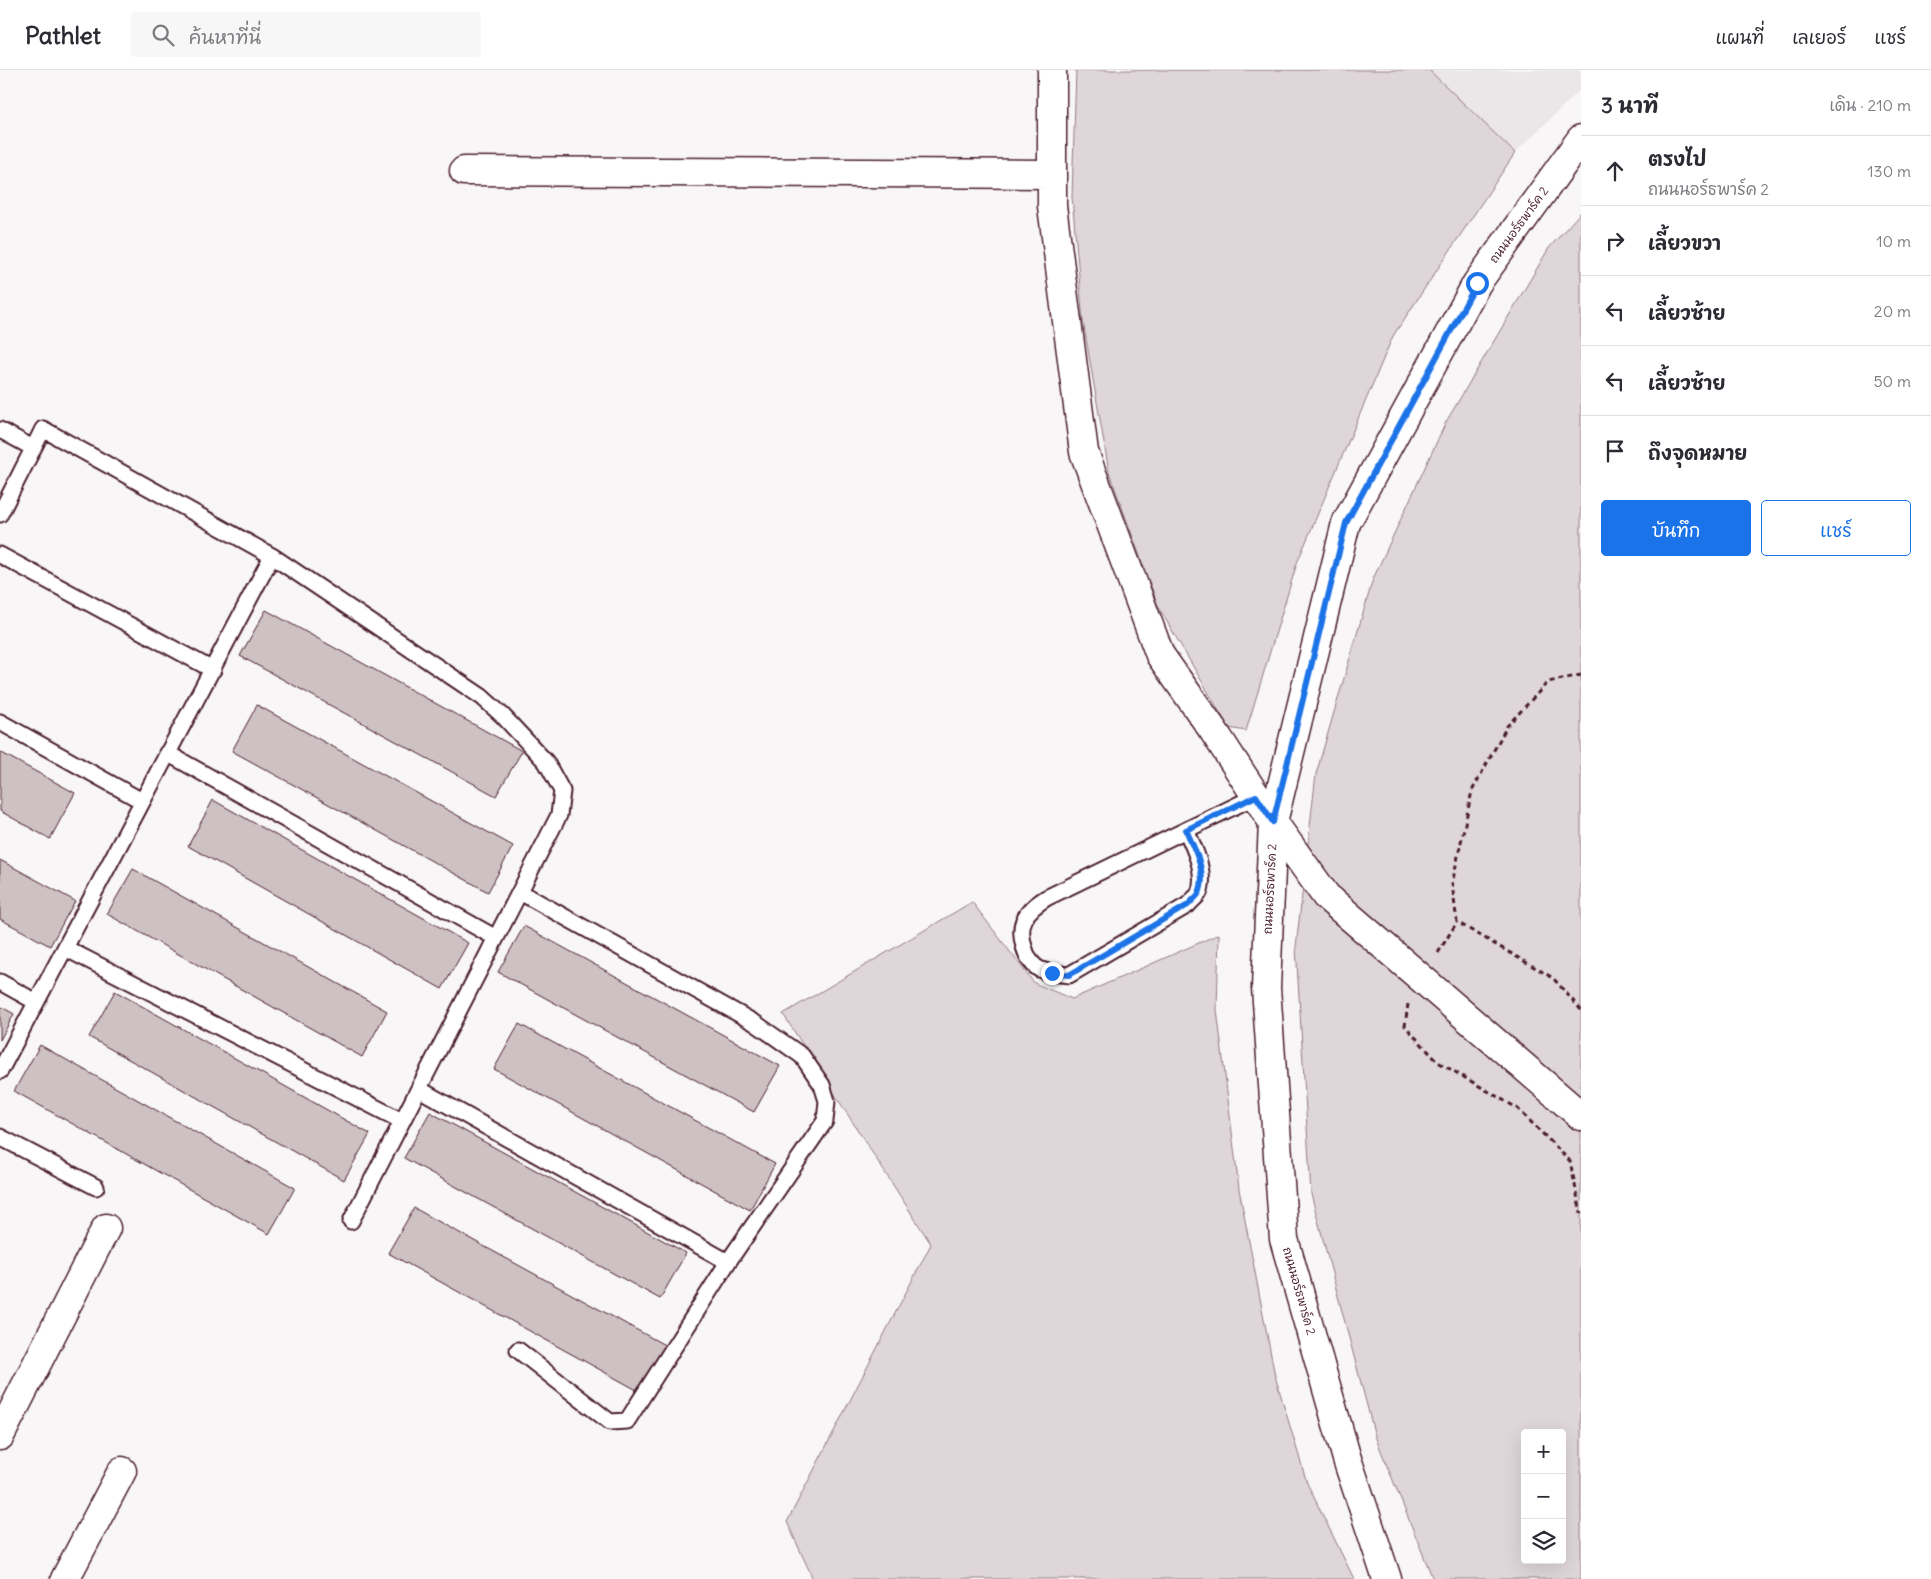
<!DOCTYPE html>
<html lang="th">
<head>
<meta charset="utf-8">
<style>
	:root { --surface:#fff; --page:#f7f7f7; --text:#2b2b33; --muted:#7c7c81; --line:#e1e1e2; --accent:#1a73e8 }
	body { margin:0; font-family:Delius,"Playpen Sans Thai",sans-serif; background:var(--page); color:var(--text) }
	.controls { position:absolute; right:15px; bottom:15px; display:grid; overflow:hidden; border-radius:5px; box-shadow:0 5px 20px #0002 }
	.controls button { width:45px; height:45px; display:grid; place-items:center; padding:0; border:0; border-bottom:1px solid var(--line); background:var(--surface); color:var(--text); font:25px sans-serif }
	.stop { position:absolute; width:15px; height:15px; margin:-11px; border:4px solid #1a73e8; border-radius:50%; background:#fff }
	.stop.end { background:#1a73e8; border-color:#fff; box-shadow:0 1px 5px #0008 }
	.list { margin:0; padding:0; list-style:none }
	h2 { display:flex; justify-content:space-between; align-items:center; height:65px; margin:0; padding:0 20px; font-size:21px }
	h2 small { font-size:16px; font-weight:400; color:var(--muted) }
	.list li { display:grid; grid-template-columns:32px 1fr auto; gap:15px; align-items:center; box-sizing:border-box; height:70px; padding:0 20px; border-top:1px solid var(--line) }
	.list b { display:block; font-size:19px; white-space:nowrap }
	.list p { margin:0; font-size:16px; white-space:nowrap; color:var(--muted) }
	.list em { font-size:16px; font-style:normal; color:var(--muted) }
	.actions { display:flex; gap:10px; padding:15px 20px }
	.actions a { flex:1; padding:11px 0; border:1px solid var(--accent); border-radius:5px; text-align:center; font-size:18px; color:var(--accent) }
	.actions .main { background:var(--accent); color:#fff }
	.icon { flex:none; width:28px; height:28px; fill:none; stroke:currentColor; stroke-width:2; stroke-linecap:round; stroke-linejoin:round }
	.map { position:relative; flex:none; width:1581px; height:1509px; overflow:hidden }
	header { display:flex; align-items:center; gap:30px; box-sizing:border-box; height:70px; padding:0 25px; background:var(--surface); border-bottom:1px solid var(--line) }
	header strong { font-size:24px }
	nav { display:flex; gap:28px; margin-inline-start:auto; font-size:18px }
	.search { width:350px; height:45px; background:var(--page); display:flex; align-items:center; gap:12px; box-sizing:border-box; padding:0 18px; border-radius:5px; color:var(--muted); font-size:19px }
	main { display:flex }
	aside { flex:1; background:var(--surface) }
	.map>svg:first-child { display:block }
	.built { fill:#ebe6e8 }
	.green { fill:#ded6d9; stroke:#947a82; fill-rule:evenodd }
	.building { fill:#cdc1c4; stroke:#4a1f2b }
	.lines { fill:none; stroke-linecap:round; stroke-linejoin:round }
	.service-casing { stroke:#4a1f2b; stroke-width:19 }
	.minor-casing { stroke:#4a1f2b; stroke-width:31 }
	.path { stroke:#4a1f2b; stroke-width:3; stroke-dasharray:5 4; stroke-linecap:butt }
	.service { stroke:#fff; stroke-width:15 }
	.minor { stroke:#fff; stroke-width:28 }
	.route { stroke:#1a73e8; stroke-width:6 }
	.labels { text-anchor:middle; stroke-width:5; stroke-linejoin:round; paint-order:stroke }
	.street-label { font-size:12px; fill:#4a1f2b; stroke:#fff }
</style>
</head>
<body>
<header>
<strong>Pathlet</strong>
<div class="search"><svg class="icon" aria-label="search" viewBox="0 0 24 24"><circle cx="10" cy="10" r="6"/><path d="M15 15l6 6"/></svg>ค้นหาที่นี่</div>
<nav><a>แผนที่</a><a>เลเยอร์</a><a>แชร์</a></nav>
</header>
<main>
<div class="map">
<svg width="1581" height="1509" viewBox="0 0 1581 1509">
	<rect width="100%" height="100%" fill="#f8f6f7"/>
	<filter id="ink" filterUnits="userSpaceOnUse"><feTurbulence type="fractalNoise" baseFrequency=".02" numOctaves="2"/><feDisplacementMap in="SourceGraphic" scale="10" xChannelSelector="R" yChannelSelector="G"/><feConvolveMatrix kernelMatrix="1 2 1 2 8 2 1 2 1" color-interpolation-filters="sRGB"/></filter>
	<g filter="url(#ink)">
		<path class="built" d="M1429,0h152v19l-66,64z"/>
		<path class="green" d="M1076,0h353l86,83 -122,183 -96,227 -51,168 -17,-3 -70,-120 -50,-136 -26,-151 -11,-124z
			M1581,142v1367h-148l-58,-143 -64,-242 -15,-247 20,-173 57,-195 73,-157 103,-174zM1525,1363h37v127h-37z
			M972,832l62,81 38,16 147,-65 -2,76 22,179 36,187 32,107 47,96h-541l-26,-57 144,-278 -148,-230z"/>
		<path class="building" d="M266,540l256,141 -26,45 -256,-140z
			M257,635l256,141 -25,46 -256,-141z
			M0,682l75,41 -25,46 -50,-28z
			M213,730l255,143 -26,46 -254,-143z
			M0,790l75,41 -25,45 -50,-27z
			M133,799l254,142 -25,46 -255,-143z
			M524,856l256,140 -26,46 -256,-140z
			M115,921l255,143 -26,46 -255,-143z
			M0,936l14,8 -14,26z
			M519,954l256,140 -25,46 -256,-141z
			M40,975l255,143 -26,46 -255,-143z
			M430,1042l256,141 -26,46 -256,-141z
			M414,1138l256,140 -26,46 -256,-141z"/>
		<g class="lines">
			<defs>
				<path id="service" d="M0,360l33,18
					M0,444l43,-85 229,127 210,141 21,19 43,46 16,29 -3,24 -208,406
					M0,485l213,115
					M0,652l142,79
					M167,683l329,185
					M1186,760c8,18 21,43 13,63 -2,4 -8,8 -11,12l-119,70c-10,-1 -21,-2 -30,-6 -14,-8 -21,-35 -15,-49 4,-10 13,-16 22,-22l210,-102
					M65,878l337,173
					M0,912l36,20
					M0,1001l272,-515
					M419,1019l309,173
					M0,1067l96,50
					M518,1280l92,72 17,-1 101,-159 97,-141 2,-20 -5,-16 -20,-29 -47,-33 -235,-131"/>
				<path id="minor" d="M1052,0v136l32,246 76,203 53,75 60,92 53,74 255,220
					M464,101l588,3
					M0,1366l106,-208
					M65,1509l57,-108
					M1387,1509l-40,-120 -63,-220 -18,-251 7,-166 73,-299 131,-240 104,-144"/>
			</defs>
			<use href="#service" class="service-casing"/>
			<use href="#minor" class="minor-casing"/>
			<path class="path" d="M1581,605l-33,7 -41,44 -35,65 -20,93 5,38 96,56 28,32
				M1438,883l19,-31
				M1408,934l-3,22 33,36 79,46 53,53 11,53"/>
			<use href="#service" class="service"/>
			<use href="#minor" class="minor"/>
		</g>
	</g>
	<g class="lines" filter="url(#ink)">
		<path class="route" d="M1052,903l17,2 119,-70c3,-4 9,-8 11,-12 9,-20 -5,-45 -13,-63l70,-34 17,26 73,-299 131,-240"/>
	</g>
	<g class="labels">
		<g class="street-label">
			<text transform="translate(1519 155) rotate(-54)" y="4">ถนนนอร์ธพาร์ค 2</text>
			<text transform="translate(1270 819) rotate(-87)" y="4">ถนนนอร์ธพาร์ค 2</text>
			<text transform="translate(1299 1221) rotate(74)" y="4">ถนนนอร์ธพาร์ค 2</text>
		</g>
	</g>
</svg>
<div class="controls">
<button>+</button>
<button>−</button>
<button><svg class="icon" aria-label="layers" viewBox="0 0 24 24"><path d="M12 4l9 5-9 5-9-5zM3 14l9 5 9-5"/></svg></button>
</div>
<div class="stop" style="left:1477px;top:213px"></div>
<div class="stop end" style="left:1052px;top:903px"></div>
</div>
<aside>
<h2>3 นาที<small>เดิน · 210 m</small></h2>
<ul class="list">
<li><svg class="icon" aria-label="ahead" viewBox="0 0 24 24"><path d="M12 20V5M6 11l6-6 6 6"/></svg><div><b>ตรงไป</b><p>ถนนนอร์ธพาร์ค 2</p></div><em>130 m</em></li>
<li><svg class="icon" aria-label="right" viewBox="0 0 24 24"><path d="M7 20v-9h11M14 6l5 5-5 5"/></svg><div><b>เลี้ยวขวา</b></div><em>10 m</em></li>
<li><svg class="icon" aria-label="left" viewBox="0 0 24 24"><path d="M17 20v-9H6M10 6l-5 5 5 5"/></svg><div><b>เลี้ยวซ้าย</b></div><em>20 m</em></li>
<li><svg class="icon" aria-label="left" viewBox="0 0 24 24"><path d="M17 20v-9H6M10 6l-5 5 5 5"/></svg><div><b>เลี้ยวซ้าย</b></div><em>50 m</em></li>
<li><svg class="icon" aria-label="arrive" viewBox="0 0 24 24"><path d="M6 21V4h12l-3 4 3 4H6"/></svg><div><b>ถึงจุดหมาย</b></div></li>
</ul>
<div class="actions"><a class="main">บันทึก</a><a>แชร์</a></div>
</aside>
</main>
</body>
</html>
